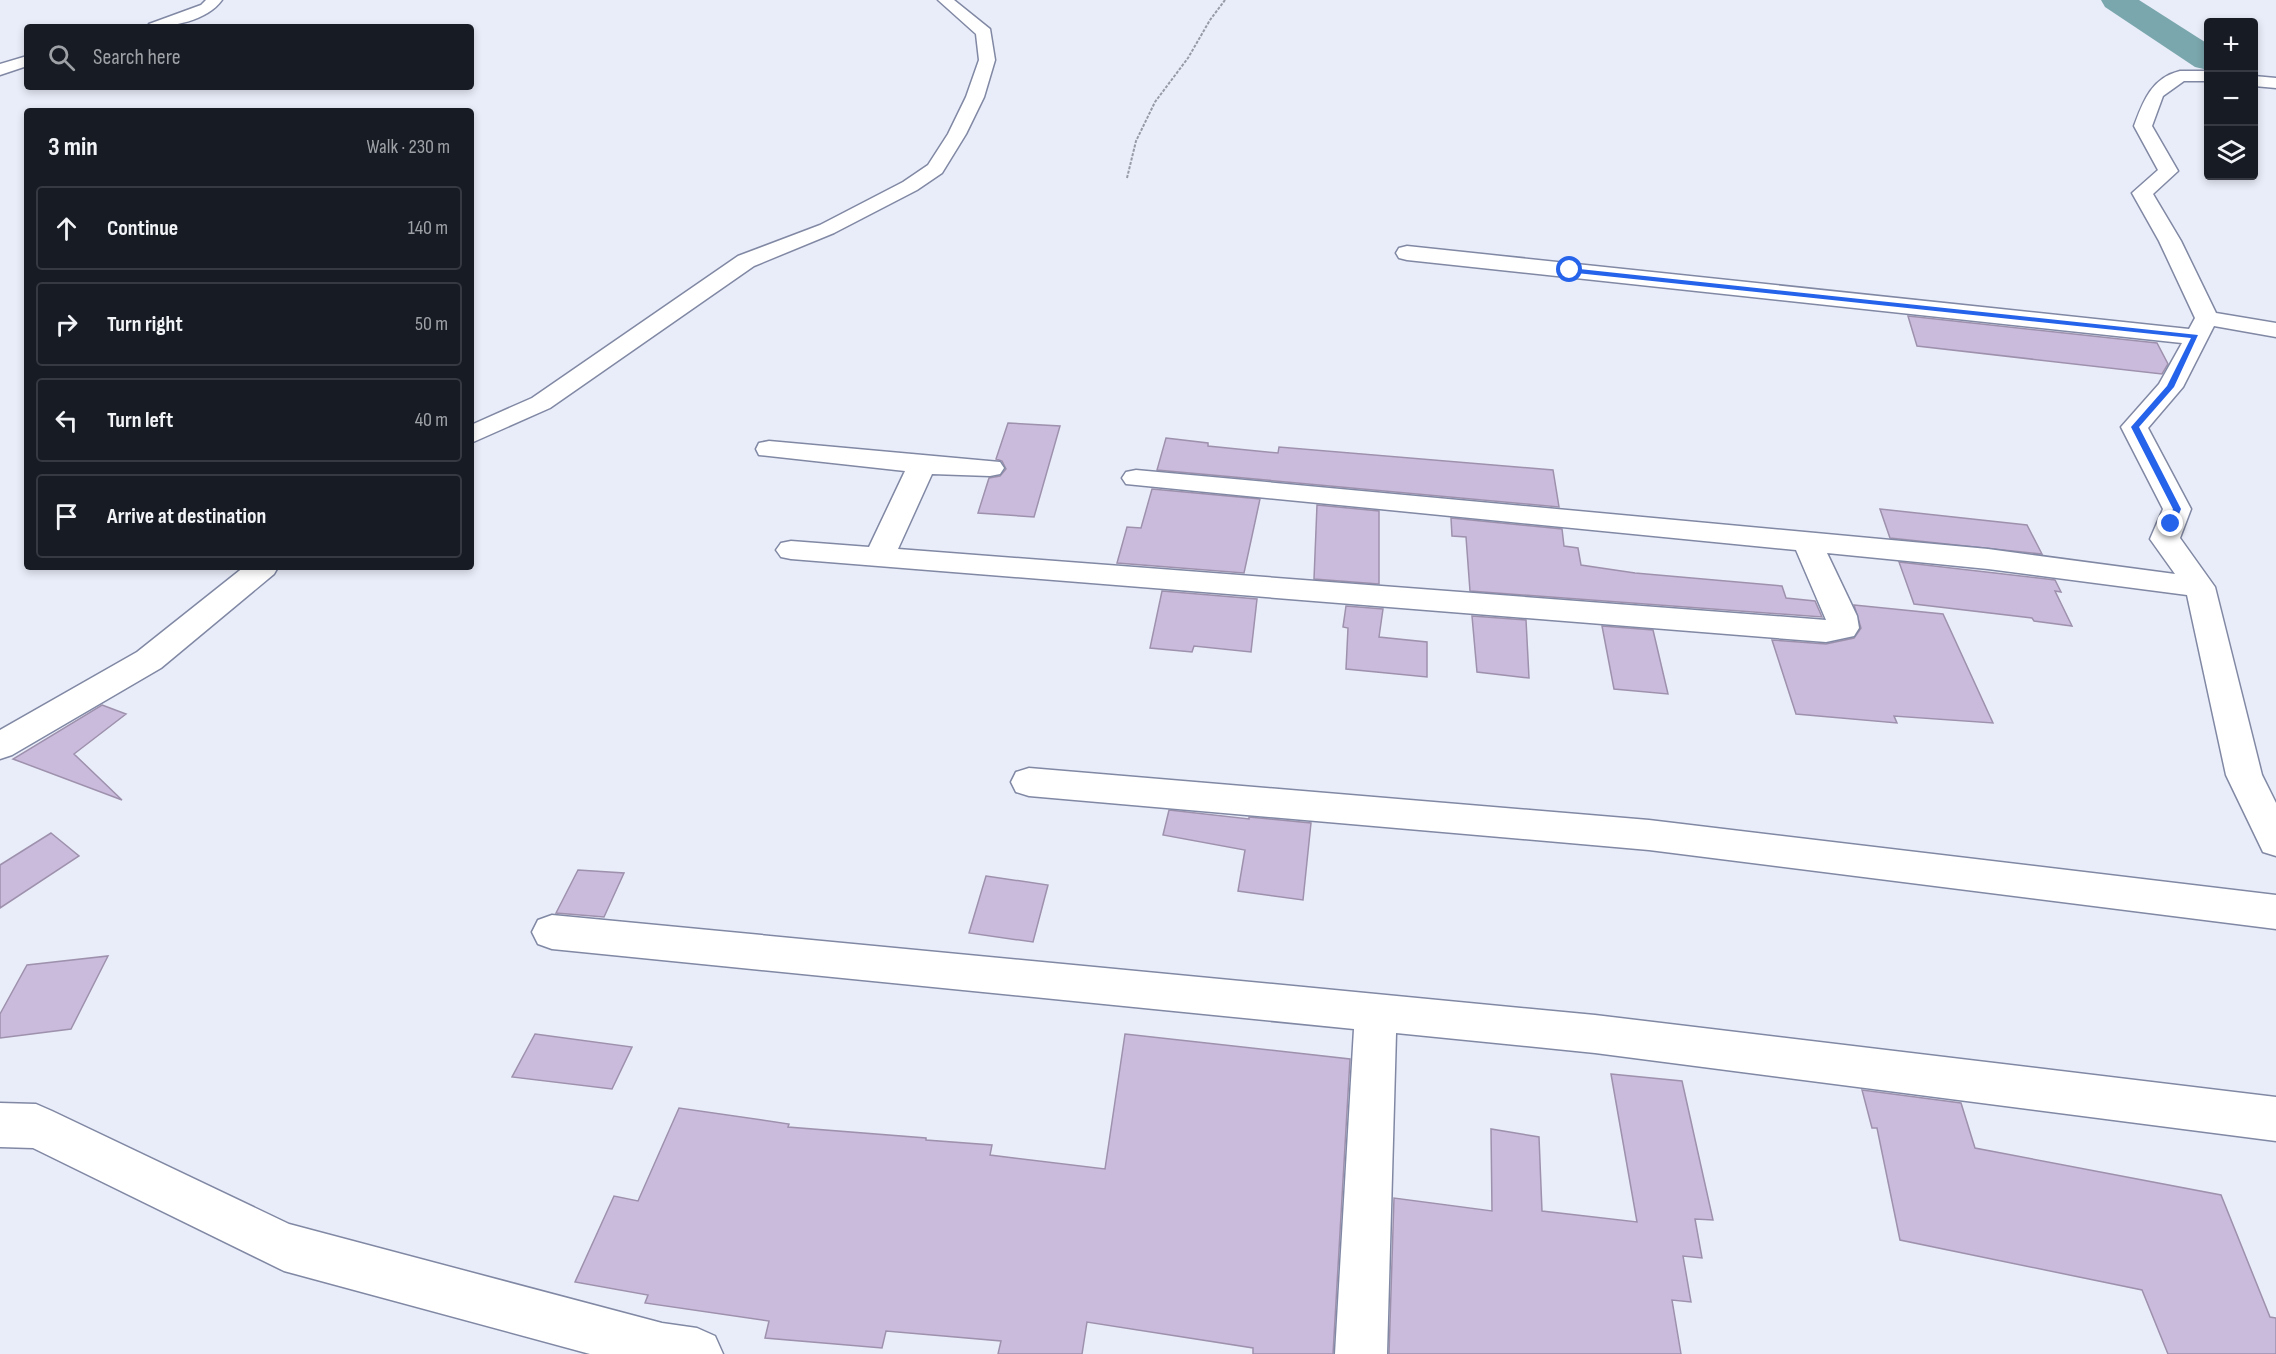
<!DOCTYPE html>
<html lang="en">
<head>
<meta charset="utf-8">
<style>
	:root { --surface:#171b24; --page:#20242c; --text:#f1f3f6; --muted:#9ea1a6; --line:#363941 }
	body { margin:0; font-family:"Sofia Sans Condensed",sans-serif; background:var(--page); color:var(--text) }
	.controls { position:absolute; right:18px; top:18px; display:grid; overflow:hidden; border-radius:6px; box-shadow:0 3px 9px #0003 }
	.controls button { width:54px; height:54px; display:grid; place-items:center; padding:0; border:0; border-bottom:2px solid var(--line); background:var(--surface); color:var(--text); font:30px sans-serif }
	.stop { position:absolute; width:18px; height:18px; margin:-14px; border:4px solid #2563eb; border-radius:50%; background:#fff }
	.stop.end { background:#2563eb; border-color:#fff; box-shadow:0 2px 6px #0008 }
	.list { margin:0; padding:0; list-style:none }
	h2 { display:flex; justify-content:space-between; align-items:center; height:78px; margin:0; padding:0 24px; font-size:26px }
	h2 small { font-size:20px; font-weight:400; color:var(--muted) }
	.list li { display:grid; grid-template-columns:39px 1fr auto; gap:18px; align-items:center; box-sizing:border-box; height:84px; margin:0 12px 12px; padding:0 12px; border:2px solid var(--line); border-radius:6px }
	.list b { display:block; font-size:22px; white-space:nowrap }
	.list em { font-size:20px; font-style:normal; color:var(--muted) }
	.icon { flex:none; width:33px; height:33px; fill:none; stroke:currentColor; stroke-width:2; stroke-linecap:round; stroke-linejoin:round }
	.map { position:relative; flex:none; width:2276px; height:1354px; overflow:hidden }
	.search { position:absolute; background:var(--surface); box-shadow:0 3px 9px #0003; left:24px; top:24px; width:450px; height:66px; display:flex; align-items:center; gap:15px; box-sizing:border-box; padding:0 21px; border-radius:6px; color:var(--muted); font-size:22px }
	.panel { position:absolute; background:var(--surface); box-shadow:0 3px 9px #0003; left:24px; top:108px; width:450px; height:462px; border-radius:6px }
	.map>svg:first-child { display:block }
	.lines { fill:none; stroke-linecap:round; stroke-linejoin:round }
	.river { fill:#7aa7ad; fill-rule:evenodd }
	.building { fill:#cabbdc; stroke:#9e91ad; stroke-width:1.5 }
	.minor-casing { stroke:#8088a4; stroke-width:3 }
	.path { stroke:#979ba7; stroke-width:2; stroke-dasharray:3 1.5; stroke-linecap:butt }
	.minor { fill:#fff; fill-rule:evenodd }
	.route { fill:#2563eb }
</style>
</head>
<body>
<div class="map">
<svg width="2276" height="1354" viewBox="0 0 2276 1354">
	<rect width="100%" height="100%" fill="#e9edf9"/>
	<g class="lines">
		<path class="river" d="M2101,0h38l69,44v26l-13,-3 -90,-60z"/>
	</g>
	<path class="building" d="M1908,316l249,27 11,21 -6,10 -245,-28z
		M1008,423l52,3 -26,91 -56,-4 11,-35 11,-2 6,-7 -4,-8 -6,-2z
		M1166,438l42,5v3l70,7 1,-6 274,23 6,37 -402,-37z
		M1152,489l108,10 -16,74 -127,-10 10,-36 14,1z
		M1317,505l62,6v73l-65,-5z
		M1880,509l147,16 15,29 -152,-16z
		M1451,518l111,11 2,17 14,2 3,17 54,8 147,13 4,12 29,3 7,16 -352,-26 -4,-54 -14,-1z
		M1899,562l156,18 6,12 -6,-1 17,35 -38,-5 -2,-3 -118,-14z
		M1162,591l95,8 -6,53 -57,-6 -2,6 -42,-4z
		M1854,605l89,9 50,109 -99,-7 3,7 -101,-9 -24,-74 54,4 28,-6 7,-10z
		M1346,606l37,3 -4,28 48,5v35l-81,-8 2,-41 -5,-1z
		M1472,616l54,4 3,58 -52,-6z
		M1602,626l51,4 15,64 -54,-5z
		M102,705l24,9 -52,40 48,46 -109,-41z
		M1169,810l80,9v-2l62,6 -8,77 -65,-9 7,-41 -82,-15z
		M51,833l28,23 -79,52v-43z
		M578,870l46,3 -20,44 -48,-4z
		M986,876l62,9 -15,57 -64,-9z
		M108,956l-37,73 -71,9v-24l27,-49z
		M535,1034l97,13 -20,42 -100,-12z
		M1125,1034l225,25 -17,295h-80v-6l-166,-26 -5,32h-84l3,-13 -115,-10 -4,17 -117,-10 4,-17 -124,-18 3,-8 -73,-13 39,-86 24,5 41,-93 110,16 -1,3 138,11v2l66,5 -2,10 115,14z
		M1611,1074l71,7 31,139 -18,-1 7,39 -19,-2 8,46 -19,-2 9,54h-292l5,-156 98,13 -1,-82 48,8 3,74 95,11z
		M1862,1090l99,13 14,45 246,47 49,122 6,1v36h-108l-26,-64 -242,-50 -23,-112h-5z"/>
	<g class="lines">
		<defs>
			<path id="minor" d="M206,0h16c-15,21 -50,27 -75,27l2,-3 52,-19z
				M938,0h16l36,29 5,31 -11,37 -18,37 -24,39 -25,17 -83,43 -80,33 -204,142 -79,35v-18l61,-27 206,-142 82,-31 83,-43 25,-17 20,-31 18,-37 13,-37 -3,-26z
				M27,56v10l-27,9v-11z
				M2180,71h28v10h-24l-21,15 -11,30 26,45 -25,23 28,47 35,72 60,10v14l-62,-11 -31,61 -35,41 43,81 -11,29 35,49 47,188 14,28v53l-13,-4 -37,-77 -39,-180 -199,-26 -161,-16 30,63 2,12 -5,8 -28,6 -1035,-83 -10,-2 -5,-7 5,-7 10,-2 78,6 36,-76 -146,-16 -3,-6 3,-6 10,-2 231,21 4,6 -4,6 -10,2 -58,-2 -34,75 928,71 -30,-70 -670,-66 -4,-6 4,-6 10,-2 852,79 187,25 -25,-35 13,-30 -42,-82 38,-43 23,-41 -775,-83 -8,-2 -3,-5 3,-5 8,-2 782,83 6,-11 -36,-77 -27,-48 26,-23 -24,-44c9,-24 17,-48 46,-55z
				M2254,76l22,2v10l-22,-2z
				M244,567h34l-4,7 -113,94 -149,87 -12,4v-29l137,-78z
				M1029,768l620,52 627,75v34l-627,-79 -620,-54 -13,-4 -5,-10 5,-10z
				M552,915l1043,100 681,82v44l-681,-88 -199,-20 -9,321h-52l19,-325 -802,-80 -14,-5 -6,-12 6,-12z
				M0,1103l36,1 16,7 237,113 373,99 35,5 18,8 8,18h-133l-306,-83 -251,-123 -33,-1z"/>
		</defs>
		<use href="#minor" class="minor-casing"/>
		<path class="path" d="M1127,178l9,-37 19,-39 33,-44 22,-38 15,-20"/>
		<use href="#minor" class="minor"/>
	</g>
	<path class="route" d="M1570,268l628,67 -24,52 -35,40 42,82 -6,15 -4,3 -4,-3 6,-15 -42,-82 36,-41 24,-48 -624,-66z"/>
</svg>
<div class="controls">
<button>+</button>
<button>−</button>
<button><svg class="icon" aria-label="layers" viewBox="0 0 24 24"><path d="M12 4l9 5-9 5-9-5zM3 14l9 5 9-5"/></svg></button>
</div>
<div class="stop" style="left:1570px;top:270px"></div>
<div class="stop end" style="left:2171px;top:524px"></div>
<div class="search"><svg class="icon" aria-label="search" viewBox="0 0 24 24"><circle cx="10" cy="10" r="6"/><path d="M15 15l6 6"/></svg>Search here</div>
<section class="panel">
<h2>3 min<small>Walk · 230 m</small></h2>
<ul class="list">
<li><svg class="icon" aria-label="ahead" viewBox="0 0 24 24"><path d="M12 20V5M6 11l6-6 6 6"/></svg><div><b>Continue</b></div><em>140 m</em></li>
<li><svg class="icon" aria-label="right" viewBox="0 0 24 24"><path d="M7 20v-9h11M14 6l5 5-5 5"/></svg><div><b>Turn right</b></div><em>50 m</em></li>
<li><svg class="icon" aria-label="left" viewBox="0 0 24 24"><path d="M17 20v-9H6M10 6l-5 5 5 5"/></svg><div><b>Turn left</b></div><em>40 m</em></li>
<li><svg class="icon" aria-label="arrive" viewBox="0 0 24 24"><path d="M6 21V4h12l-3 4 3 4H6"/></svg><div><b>Arrive at destination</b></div></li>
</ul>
</section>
</div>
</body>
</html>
